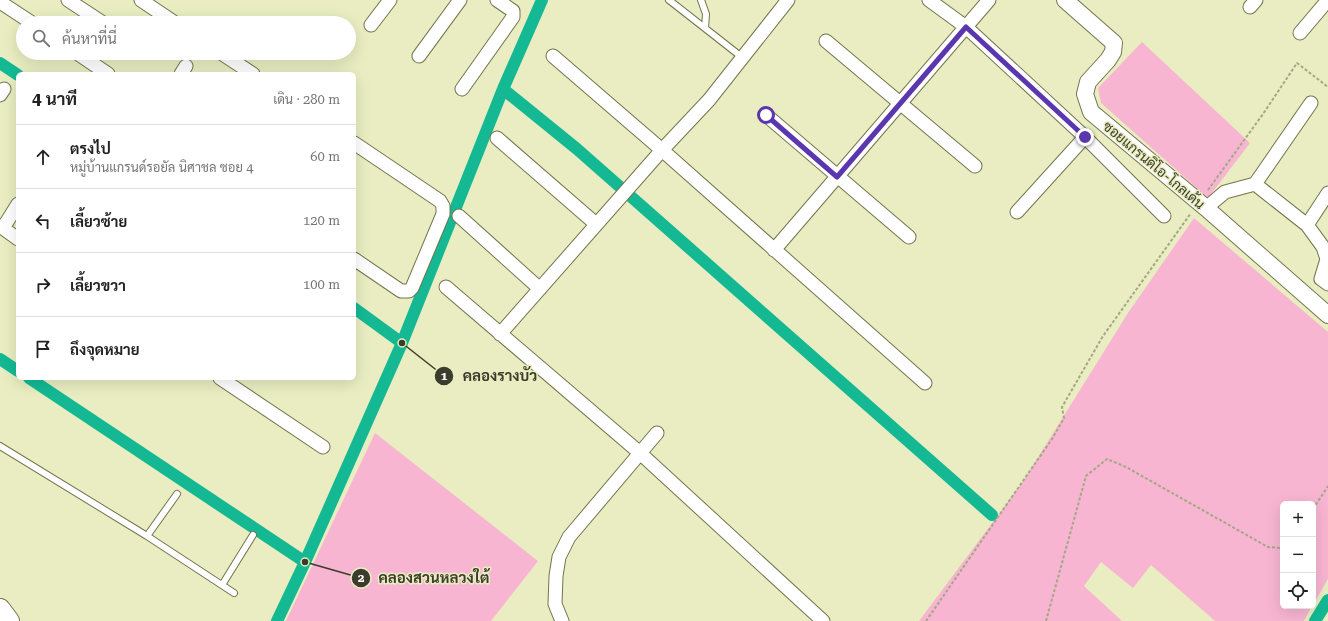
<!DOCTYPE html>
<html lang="th">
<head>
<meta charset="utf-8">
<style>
	:root { --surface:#fff; --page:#f6f6f6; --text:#222; --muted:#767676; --line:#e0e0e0 }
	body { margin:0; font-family:"Roboto Serif",Sarabun,serif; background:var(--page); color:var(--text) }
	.controls { position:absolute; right:12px; bottom:12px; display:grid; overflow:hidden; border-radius:6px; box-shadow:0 4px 16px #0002 }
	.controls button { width:36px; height:36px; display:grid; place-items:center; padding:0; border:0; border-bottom:1px solid var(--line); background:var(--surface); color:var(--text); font:20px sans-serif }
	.stop { position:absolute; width:12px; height:12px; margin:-9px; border:3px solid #5b37af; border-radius:50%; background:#fff }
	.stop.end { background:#5b37af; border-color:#fff; box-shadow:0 1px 4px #0008 }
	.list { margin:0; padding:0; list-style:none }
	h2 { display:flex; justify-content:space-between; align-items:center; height:52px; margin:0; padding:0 16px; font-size:17px }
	h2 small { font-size:13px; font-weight:400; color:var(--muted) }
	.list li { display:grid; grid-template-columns:26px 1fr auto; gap:12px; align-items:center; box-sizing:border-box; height:64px; padding:0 16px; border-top:1px solid var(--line) }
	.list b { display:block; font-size:15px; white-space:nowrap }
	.list p { margin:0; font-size:13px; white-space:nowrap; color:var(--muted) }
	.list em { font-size:13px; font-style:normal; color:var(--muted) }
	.icon { flex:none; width:22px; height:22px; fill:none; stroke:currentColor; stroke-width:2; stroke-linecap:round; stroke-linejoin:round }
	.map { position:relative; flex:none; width:1328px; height:621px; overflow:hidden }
	.search { position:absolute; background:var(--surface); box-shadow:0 4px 16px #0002; left:16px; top:16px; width:340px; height:44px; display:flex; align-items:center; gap:10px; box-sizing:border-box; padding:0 14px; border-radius:22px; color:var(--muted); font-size:15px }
	.panel { position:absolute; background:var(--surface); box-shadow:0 4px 16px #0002; left:16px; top:72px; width:340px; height:308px; border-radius:6px }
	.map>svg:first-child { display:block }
	.green { fill:#f7b5d1 }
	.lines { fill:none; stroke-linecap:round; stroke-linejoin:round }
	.canal { stroke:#14b994; stroke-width:12 }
	.service-casing { stroke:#73754e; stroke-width:8 }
	.minor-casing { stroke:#73754e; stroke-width:15 }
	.tertiary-casing { stroke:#73754e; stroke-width:18 }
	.primary-casing { stroke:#73754e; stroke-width:22 }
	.path { stroke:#a4a785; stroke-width:2; stroke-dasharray:3 2; stroke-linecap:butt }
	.service { stroke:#fff; stroke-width:6 }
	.minor { stroke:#fff; stroke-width:13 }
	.tertiary { stroke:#fff; stroke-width:16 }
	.primary { stroke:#fff; stroke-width:20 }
	.route { stroke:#5b37af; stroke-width:5 }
	.labels { text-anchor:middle; stroke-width:3; stroke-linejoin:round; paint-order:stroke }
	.street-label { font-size:14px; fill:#3b3c2b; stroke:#e9edc1 }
	.leader { fill:none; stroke:#3b3c2b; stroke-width:1.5 }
	.callout-dot { fill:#3b3c2b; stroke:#e9edc1; stroke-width:1.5 }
	.mark-label { font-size:12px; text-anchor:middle; font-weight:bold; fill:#fff }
	.callout-label { font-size:15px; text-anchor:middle; font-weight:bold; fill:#3b3c2b; stroke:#e9edc1; stroke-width:3; stroke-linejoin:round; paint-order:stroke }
</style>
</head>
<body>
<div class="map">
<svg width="1328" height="621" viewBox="0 0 1328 621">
	<rect width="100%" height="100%" fill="#e9edc1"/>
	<path class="green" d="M1142,42l108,101 -42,55 -107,-95 -3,-15z
		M1194,218l134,114v247l-15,26v-101h-30v102h29l-8,15h-89l-64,-56 -18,23 -32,-26 -17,24 38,35h-203l103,-138 106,-170z
		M375,433l163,128 -47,60h-205z"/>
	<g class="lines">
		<path class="canal" d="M0,63l18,12
			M503,89l74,60 415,366
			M354,308l48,35
			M0,359l18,12
			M29,378l276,184
			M277,621l28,-59 97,-219 101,-254 39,-89
			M1315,621l13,-21"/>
		<defs>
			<path id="service" d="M669,0l74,58
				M701,0l5,14 -1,14
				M0,446l147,90 87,57
				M147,536l30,-42
				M222,585l31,-50"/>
			<path id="minor" d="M68,0l35,23
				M141,0l34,23
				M929,0l37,27 119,110 79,79
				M0,2l32,21
				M1250,7l6,-7
				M371,25l19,-25
				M1300,33l28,-33
				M826,41l149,125
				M77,53l31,21
				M221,53l32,21
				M419,56l41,-56
				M553,56l109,94 263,233
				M181,74l5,-8
				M462,89l51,-72v-6l-16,-11
				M0,95l4,-6
				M766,115l143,122
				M497,138l99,86
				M354,143l86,58 3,5v8l-31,74 -3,3h-8l-47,-32
				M1255,184l52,41 21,-32
				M1206,208l19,-16 30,-8 56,-81
				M1017,212l68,-75
				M459,216l81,73
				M1307,225l16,22 4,12 -6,20 7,5
				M0,226l18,13
				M3,228l15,-24
				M774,250l215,-250
				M446,287l194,166 183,168
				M500,334l162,-184 47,-50 79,-100
				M220,378l103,69
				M562,621l-7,-17 1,-28 3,-19 10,-20 88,-104"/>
			<path id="tertiary" d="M1065,0l49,43 -1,9 -5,8 -20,22 -3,12 6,18 115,96 122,107"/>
			<path id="primary" d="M0,609l9,12"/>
		</defs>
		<use href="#service" class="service-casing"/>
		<use href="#minor" class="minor-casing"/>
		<use href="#tertiary" class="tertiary-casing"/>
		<use href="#primary" class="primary-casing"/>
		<path class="path" d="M1208,190l55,-76 34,-51 31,24
			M1313,509l15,-23
			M926,621l126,-182 12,-21 -2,-11 41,-71 88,-123
			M1046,621l40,-145 21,-17 19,8 142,80 12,1 3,-2"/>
		<use href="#service" class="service"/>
		<use href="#minor" class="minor"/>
		<use href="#tertiary" class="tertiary"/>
		<use href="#primary" class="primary"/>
	</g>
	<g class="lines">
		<path class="route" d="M766,115l71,62 129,-150 119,110"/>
	</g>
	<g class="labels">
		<g class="street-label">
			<text transform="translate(1154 165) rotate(40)" y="5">ซอยแกรนดิโอ-โกลเด้น</text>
		</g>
	</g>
	<path class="leader" d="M402 343L444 376M305 562L361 578"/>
	<g class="callout-dot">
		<circle cx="402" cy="343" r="4"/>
		<circle cx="305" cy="562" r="4"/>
		<circle cx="444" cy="376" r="10"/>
		<circle cx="361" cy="578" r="10"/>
	</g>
	<g class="mark-label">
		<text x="444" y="380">1</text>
		<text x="361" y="582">2</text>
	</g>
	<g class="callout-label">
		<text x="500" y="381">คลองรางบัว</text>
		<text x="434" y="583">คลองสวนหลวงใต้</text>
	</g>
</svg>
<div class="controls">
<button>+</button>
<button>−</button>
<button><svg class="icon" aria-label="locate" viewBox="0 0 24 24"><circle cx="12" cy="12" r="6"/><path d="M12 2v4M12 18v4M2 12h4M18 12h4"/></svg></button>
</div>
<div class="stop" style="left:766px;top:115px"></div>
<div class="stop end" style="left:1085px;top:137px"></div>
<div class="search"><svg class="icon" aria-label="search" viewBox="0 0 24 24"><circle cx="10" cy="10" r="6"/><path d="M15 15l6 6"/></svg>ค้นหาที่นี่</div>
<section class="panel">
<h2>4 นาที<small>เดิน · 280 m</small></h2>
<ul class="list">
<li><svg class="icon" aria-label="ahead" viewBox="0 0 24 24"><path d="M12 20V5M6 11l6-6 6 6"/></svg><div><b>ตรงไป</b><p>หมู่บ้านแกรนด์รอยัล นิศาชล ซอย 4</p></div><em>60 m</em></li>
<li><svg class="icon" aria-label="left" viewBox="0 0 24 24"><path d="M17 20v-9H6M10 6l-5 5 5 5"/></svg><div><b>เลี้ยวซ้าย</b></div><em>120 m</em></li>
<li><svg class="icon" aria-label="right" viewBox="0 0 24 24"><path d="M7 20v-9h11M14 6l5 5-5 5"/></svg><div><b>เลี้ยวขวา</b></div><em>100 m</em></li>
<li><svg class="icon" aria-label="arrive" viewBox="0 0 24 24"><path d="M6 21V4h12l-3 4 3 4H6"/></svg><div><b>ถึงจุดหมาย</b></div></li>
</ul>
</section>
</div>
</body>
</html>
